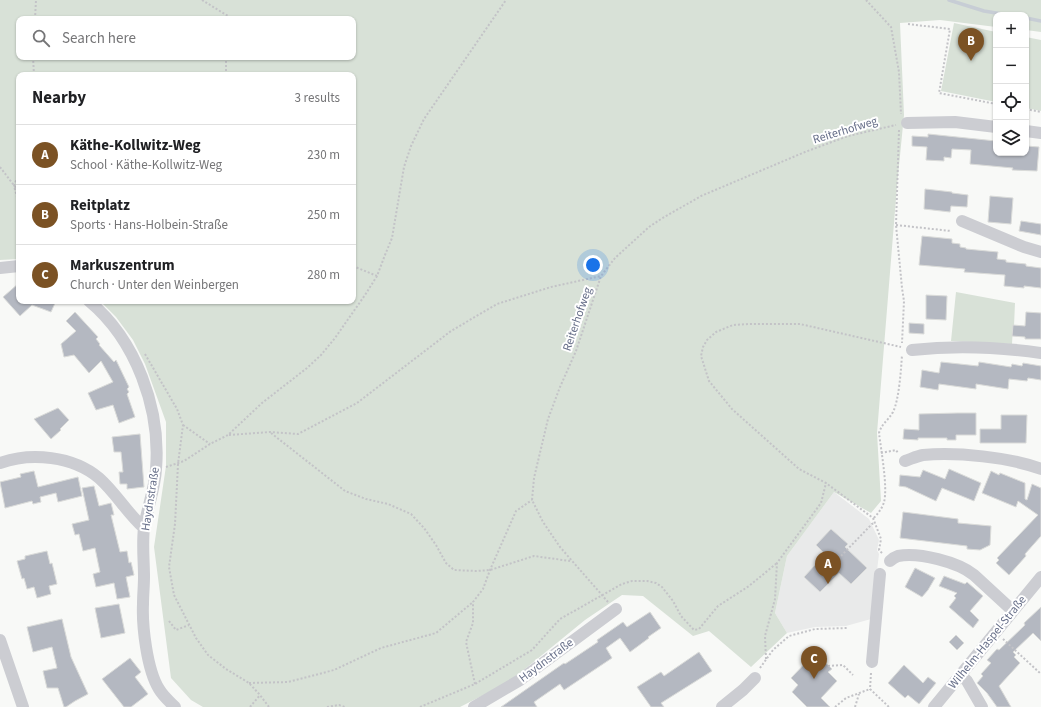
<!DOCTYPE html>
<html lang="en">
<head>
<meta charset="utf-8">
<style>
	:root { --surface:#fff; --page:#f2f2f2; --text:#202124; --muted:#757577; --line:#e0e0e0; --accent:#7b5224 }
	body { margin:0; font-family:"Source Sans 3",sans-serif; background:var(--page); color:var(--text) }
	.controls { position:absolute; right:12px; top:12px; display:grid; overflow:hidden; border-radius:8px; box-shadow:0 1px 3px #0004 }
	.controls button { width:36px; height:36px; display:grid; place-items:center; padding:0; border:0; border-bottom:1px solid var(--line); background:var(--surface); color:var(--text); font:20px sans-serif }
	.you { position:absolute; left:593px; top:265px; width:14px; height:14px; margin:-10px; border:3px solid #fff; border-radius:50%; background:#1a73e8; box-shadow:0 0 0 6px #1a73e833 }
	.badge { display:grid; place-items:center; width:26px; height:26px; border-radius:50%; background:var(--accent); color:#fff; font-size:13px; font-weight:700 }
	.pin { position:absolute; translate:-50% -33px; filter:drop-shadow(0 1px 2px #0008) }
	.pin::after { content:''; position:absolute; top:21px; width:14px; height:12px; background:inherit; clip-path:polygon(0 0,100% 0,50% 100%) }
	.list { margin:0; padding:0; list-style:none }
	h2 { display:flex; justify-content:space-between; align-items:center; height:52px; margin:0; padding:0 16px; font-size:17px }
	h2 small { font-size:13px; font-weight:400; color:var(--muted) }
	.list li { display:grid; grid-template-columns:26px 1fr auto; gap:12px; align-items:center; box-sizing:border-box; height:60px; padding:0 16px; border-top:1px solid var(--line) }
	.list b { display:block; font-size:15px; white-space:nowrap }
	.list p { margin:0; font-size:13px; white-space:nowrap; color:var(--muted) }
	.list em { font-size:13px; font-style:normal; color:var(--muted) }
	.icon { flex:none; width:22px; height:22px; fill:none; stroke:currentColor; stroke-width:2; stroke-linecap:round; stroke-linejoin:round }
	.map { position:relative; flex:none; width:1041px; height:707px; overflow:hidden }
	.search { position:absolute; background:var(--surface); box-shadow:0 1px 3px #0004; left:16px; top:16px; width:340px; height:44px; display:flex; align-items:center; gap:10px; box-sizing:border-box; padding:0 14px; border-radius:8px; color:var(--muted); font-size:15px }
	.panel { position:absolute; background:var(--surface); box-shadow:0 1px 3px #0004; left:16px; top:72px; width:340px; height:232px; border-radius:8px }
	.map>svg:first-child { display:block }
	.built { fill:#e9eaea }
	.green { fill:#d8e1d7; fill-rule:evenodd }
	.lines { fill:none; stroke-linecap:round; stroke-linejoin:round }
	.stream { stroke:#c7cdd5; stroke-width:3.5 }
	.building { fill:#b4b8c1; stroke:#dadbd9 }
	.path { stroke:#c3c3c7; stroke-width:2; stroke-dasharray:2 2; stroke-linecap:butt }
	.minor { stroke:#cccdd2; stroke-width:12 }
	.labels { text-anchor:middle; stroke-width:4; stroke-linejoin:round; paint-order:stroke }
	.street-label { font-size:12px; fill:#676f89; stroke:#fff }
</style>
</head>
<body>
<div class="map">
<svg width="1041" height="707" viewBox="0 0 1041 707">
	<rect width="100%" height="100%" fill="#f8f9f7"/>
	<path class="built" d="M834,492l35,27 10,21 -2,10 2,4 -8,65 -25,7 -31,1 -28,6 -12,-20 12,-57z"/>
	<path class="green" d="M0,0h1041v32l-15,-2v-15h-30v12l-56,-7 -40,3 4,92 -7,71 -20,247 4,68 -10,12 -37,-21 -47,64 -12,57 12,20 -36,34 -42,-36 -16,5 -50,-40 -21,-1 -37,25 -76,62 -49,25h-257l-12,-7 -20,-22 -17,-131 12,-81v-44l-21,-58 -12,-24 -17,-23 -16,-16h253v-226h-334v184l-19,1zM19,19h334v38h-334z
		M954,23l42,9v70l-55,-11z
		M1026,37l15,3v71l-15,-3z
		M956,292l59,11 -1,23h-1l-1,18 -61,-3z"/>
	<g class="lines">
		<path class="stream" d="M949,0l35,11 24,4
			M1026,18l15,3"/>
	</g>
	<path class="building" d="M928,134l68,7v12h30v-7l13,1 -2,24 -25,-1 1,-2 -43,-4 1,-14 -19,-1 -1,9 -7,-1v4l-18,-1 1,-13 -15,-1v-10l16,1z
		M925,189l27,3v1l16,2 -1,12 -16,-1 -1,6 -26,-3z
		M990,196l23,2 -2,26 -23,-2z
		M1021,221l20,3v11l-22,-4z
		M922,236l30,3v4l8,1v3l6,1v1l32,3 -1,7 9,1v2l20,2v2l15,2v20l-17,-2v2l-20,-2 1,-11 -41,-3 1,-3 -46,-4z
		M19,283v18h37l-5,11 -19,-7 -12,11 -17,-19z
		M926,295l21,1 -1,24 -20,-1z
		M75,312l23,25 -2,2 4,5 -1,1 15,17 2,-2 13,27 -2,2 2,3 -2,2 8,23 -16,6 -6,-18 -17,5 -8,-17 25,-11 -12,-21 -12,12 -15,-18 -10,2 -3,-13 15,-13 -10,-10z
		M1026,312l15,1v26h-16v-2l-13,-1 1,-11 12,1z
		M909,323l15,1v10l-15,-1z
		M941,362l37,4 1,-4 32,5 1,-3 10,2 1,-3 18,3v14l-13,-2 -1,3 -18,-2 -1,10 -32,-5v5l-37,-5 -1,6 -18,-3 2,-17 17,3z
		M58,408l11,12 -9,9 1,1 -10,9 -17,-20z
		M958,413h18v22h-20v5h-9v-2h-29v2l-15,-1 1,-10 15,1v-16z
		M1001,415h26l-1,28h-46v-14h21z
		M140,434l4,53 -17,2v-5h-7l-1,-12h4l-2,-20h-7l-2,-15z
		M949,469l32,14 -7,18 -32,-13 -6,13 -30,-14 -7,-1 1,-11 20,2 3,-7 22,9z
		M34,471l4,16 40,-10 4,19 -24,6 -2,-9 -16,4 1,5 -8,2 -1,-3 -27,7 -5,-26 21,-5 -1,-3z
		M991,471l8,4 1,-2 25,10v16l2,1 5,-16 9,4v48l-16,18 1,2 -17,19 -13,-12 3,-3 -2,-2 41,-43 -20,-14 -2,6 -34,-14z
		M94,486l5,20 12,-3 3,12h-3l9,37 7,-1 2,12 2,-1 3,13 -8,2 4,20 -13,2 -3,-16 -18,4 -3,-13 7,-2 -5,-24 -12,3 -4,-17 -4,1 -3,-11 17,-4 -7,-32z
		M903,512l55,7v4l33,3 -1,19 -10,5 -13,-1v-3l-67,-8z
		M831,529l17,15 -3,3 22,21 -16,16 -12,-11 -19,19 -16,-15 21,-23 -9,-9z
		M47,551l3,13 2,-1 5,21 -8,2 2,8 -14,4 -3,-11 -7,2 -3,-11 -2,1 -5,-18 8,-2v-3z
		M915,568l20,10 -7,12 -6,7 -17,-10z
		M944,576l21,8 2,-2 16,14 -13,15 9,9 -6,8 -24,-21 7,-9 -2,-2 3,-3 -18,-7z
		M119,604l6,29 -24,5 -6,-30z
		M1041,607v34l-8,-8 -20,19 3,3 -2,2 6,6 -21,23 12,21h-14l-10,-14 -10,-10 6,-7 -2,-2 10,-11 -4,-3 10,-11 2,1 26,-25 -1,-2z
		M650,612l11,16 -13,9 1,1 -19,14 -10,-14 -14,10 6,10 -48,32 -4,-6 -26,18 3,5h-36l63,-44 1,1 33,-22 -1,-2 26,-18 4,5z
		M62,619l9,38 17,37 -13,7 -9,6h-2l-6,-19h-11l-4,-17 14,-3 -5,-21 -19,5 -6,-25z
		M956,635l8,8 -7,7 -8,-8z
		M699,652l13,19 -51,32 3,4h-13l-14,-20 24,-15 3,4z
		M815,653l17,16 -4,3 9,9 -16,17 9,9h-23l-15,-15 6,-7 -7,-7z
		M130,658l11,14 -6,5 13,17 -17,13h-7l-22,-28z
		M904,665l19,18 5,-6 8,6 -17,21 -11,-9 -3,3 -17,-15z"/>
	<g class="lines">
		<path class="path" d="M202,0l26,16v3
			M866,0l25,27 8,45 2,42
			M35,19l1,-19
			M908,24l42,5 -11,64 57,11
			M33,57l1,18
			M226,75v-18
			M1026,109l15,3
			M899,130l-3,95 6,63 2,13 -2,42
			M0,167l19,25
			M19,173l-5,13 5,18
			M896,225l55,6
			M353,266l24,10
			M145,354l32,55 6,16 -5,39 -3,60 -6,43 5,28 22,43 12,17 18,14 23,14 11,12 9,12
			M183,425l27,19
			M271,433l74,58 21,8 22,5 23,10 13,14 12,17 10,18 8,7 22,1 14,-1 44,-14 36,5
			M229,435l41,-3 28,2 59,-31 94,-72 46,-27 54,-17 50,-11
			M881,453l15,-3 2,3
			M166,467l18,-6 26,-17 18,-9 34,-32 45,-35 14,-13 14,-17 30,-43 12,-19 8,-21 7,-17 12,-71 7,-21 13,-27 82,-119
			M874,518c4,-5 8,-9 10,-16 4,-14 -3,-52 -5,-69 3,-10 9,-12 14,-21 6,-12 8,-42 9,-57
			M882,553l-3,-3 2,-11 -8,-21 -47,-35 -27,-14 -67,-60 -23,-28 -8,-25 2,-9 4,-7 9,-8 17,-7 17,-1h50l101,23
			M841,556l31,-32 2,-1
			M608,602l-48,-55 -17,-25 -11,-22 2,-22 14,-59 12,-32 16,-36 25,-75 14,-18 34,-31 12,-8 40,-23 104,-44 43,-16 48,-11
			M169,621l7,9 13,-5
			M1003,639l38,35
			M766,659l-1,-23 10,-37 2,-36 44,-60 5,-20
			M828,666l15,-1 10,10
			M760,668l13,-18 16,-14 26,-7 32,-1
			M871,673l-1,16 19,18
			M249,683l39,-1 46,-12 47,-22 55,-15 37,-31
			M475,684l-9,-42 7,-19v-21l10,-13 7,-19 26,-59 16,-11
			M250,707l10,-12
			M327,707l12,-2 6,2
			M420,707l55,-23 57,-34 28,-31 62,-35 10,-3h15l9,2 6,4 11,14 8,15 13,14 5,-1 19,-23 31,-20 28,-23
			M835,707l11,-9 24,-9
			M855,707l4,-13"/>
		<path class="minor" d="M907,123l48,-1 41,5
			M1026,131l15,2
			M962,221l62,26 17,5
			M0,268l19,-2
			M89,301c47,39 72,108 67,168 -1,20 -9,39 -12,59 -2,16 0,33 0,49 0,9 -1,18 -1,27 -1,22 4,66 16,85 4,7 11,13 16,18
			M912,350c43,-5 87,-3 129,3
			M905,461c6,-2 12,-5 18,-6 34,-3 86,2 118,14
			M0,463c31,-11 73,-7 99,15 17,15 28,35 45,50
			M890,561c2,-2 5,-4 8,-5 21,-4 60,6 76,19l38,35
			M0,640l23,67
			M872,662l8,-88
			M961,675l6,6 15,26
			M474,707l46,-27 96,-71
			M722,707l21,-17 12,-12
			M934,707l107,-130"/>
	</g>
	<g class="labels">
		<g class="street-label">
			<text transform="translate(845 130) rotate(-17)" y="4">Reiterhofweg</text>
			<text transform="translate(577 319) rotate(-71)" y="4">Reiterhofweg</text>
			<text transform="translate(150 499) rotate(-81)" y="4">Haydnstraße</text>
			<text transform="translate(987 642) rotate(-51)" y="4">Wilhelm-Haspel-Straße</text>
			<text transform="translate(546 660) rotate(-37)" y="4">Haydnstraße</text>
		</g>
	</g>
</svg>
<div class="controls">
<button>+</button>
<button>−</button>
<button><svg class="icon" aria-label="locate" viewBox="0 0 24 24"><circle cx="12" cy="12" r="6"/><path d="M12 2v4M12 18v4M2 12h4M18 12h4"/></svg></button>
<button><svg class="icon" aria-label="layers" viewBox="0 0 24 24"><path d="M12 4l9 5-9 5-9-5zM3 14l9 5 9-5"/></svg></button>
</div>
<div class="you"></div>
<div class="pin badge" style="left:828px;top:584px">A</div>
<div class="pin badge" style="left:971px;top:61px">B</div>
<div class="pin badge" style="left:814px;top:679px">C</div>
<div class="search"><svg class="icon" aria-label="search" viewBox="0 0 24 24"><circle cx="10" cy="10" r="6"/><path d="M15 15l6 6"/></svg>Search here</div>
<section class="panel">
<h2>Nearby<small>3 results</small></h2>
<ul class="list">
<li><span class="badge">A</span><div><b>Käthe-Kollwitz-Weg</b><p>School · Käthe-Kollwitz-Weg</p></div><em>230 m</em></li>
<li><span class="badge">B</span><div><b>Reitplatz</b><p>Sports · Hans-Holbein-Straße</p></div><em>250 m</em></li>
<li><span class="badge">C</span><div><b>Markuszentrum</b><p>Church · Unter den Weinbergen</p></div><em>280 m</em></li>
</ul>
</section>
</div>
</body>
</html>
